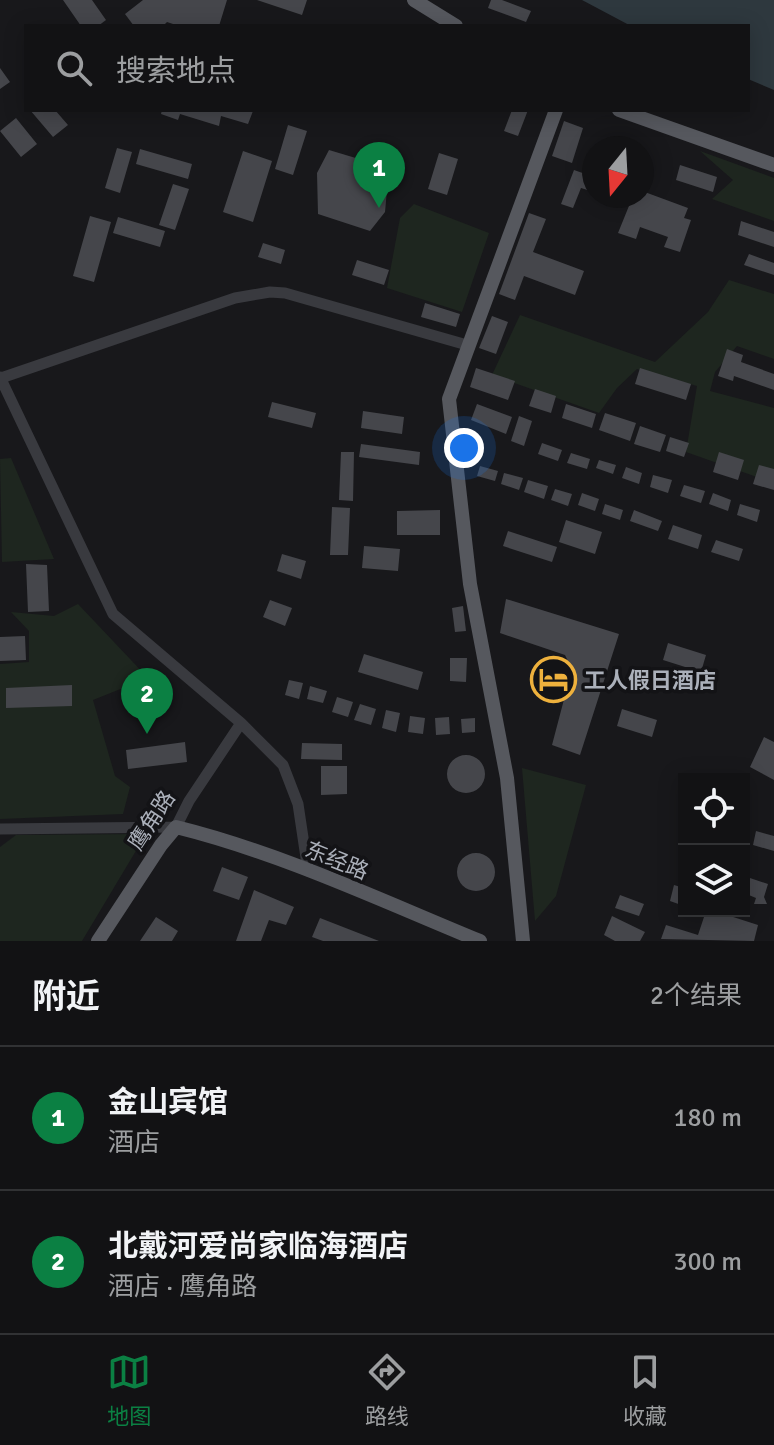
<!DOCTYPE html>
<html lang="zh">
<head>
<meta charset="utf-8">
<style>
	:root { --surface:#121214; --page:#1f2022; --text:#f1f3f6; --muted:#9c9ea0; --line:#313234; --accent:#0b8043 }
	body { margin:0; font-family:Signika,"Noto Sans SC",sans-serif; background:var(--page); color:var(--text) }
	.controls { position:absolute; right:24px; bottom:24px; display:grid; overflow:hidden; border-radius:0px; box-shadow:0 4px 20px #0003 }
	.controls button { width:72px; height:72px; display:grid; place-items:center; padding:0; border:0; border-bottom:2px solid var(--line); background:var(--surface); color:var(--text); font:40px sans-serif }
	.compass { position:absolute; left:582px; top:136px; width:72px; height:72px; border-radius:50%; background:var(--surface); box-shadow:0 4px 20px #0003; rotate:198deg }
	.you { position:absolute; left:464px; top:448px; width:28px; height:28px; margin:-20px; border:6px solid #fff; border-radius:50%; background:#1a73e8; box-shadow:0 0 0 12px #1a73e833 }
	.badge { display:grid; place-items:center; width:52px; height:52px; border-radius:50%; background:var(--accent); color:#fff; font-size:26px; font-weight:700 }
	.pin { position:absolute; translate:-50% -66px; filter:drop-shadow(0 2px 4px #0008) }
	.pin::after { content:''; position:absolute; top:42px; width:28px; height:24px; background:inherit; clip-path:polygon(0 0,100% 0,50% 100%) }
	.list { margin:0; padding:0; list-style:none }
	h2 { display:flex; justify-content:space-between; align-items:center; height:104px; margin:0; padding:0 32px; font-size:34px }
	h2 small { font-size:26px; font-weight:400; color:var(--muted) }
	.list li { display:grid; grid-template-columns:52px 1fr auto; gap:24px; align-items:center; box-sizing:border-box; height:144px; padding:0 32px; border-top:2px solid var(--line) }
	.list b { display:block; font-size:30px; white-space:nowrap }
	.list p { margin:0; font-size:26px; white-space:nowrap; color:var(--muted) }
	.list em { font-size:26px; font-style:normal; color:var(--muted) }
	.icon { flex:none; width:44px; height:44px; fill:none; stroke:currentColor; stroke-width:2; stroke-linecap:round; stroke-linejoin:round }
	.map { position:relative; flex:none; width:774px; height:941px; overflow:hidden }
	.search { position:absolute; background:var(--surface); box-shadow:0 4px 20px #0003; left:24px; right:24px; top:24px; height:88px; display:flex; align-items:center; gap:20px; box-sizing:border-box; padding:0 28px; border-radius:0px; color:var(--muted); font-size:30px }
	.sheet { height:392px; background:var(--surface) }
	nav { display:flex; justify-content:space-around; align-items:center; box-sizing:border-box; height:112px; border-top:2px solid var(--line); background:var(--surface); font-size:22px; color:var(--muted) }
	nav a { display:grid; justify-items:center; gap:4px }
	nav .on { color:var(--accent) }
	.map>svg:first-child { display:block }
	.green { fill:#1e261f }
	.water { fill:#2e383e }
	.building { fill:#45464b }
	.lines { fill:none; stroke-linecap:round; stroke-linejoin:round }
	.minor { stroke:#393a3f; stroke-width:11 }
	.major { stroke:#56585e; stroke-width:14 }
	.labels { text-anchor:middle; stroke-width:7; stroke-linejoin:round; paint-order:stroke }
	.poi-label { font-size:22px; font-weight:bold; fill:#abb0ba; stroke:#131316; text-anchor:start }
	.street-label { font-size:22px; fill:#abb0ba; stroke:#131316 }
</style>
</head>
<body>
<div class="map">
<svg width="774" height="941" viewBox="0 0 774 941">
	<rect width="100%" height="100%" fill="#18181b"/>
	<path class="green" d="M700,151l74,27v43l-62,-22 21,-19z
		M414,204l75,29 -27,79 -75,-24 13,-70z
		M729,280l45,14v65l-37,-13 -22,26 -5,19 64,17v75l-88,-31 11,-66 -60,-17 -20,19 -18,25 -107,-38 28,-60 135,47 53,-50z
		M11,458l43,101 -52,3 -2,-103z
		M78,604l70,74 -55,22 22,76 15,11 -7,27 -123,5v-155l29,-2v-31l-18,-19 43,4z
		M522,768l64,17 -30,111 -21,25z
		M146,834l-64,107h-82v-94l16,-12z"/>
	<path class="water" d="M582,0h192v90l-26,-11v-53h-117z"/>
	<path class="building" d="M63,0h29l14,20 -8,6h-17z
		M143,0h84l-8,26h-40l-12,-4 -4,4h-29l-9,-12z
		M257,0h50l-5,15z
		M491,0h11l29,11 -5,11 -38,-14z
		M0,68l10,14 -10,7z
		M30,110h25l13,15 -15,12z
		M162,110h86l5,1 -5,13 -27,-8 -2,10 -39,-12 -2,6 -17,-6z
		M512,110h16l-10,26 -14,-5z
		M16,118l21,26 -16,13 -21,-26z
		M564,121l19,7 -11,35 -20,-7z
		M288,125l19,6 -14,44 -18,-6z
		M117,148l15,4 -12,41 -15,-5z
		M140,149l52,15 -4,15 -52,-15z
		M329,150l60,18 -4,44 -15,19 -52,-17 -1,-41z
		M243,151l29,10 -19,61 -30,-10z
		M439,153l19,6 -11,36 -19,-6z
		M680,165l37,12 -4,15 -37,-12z
		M574,170l20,7v15l-13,-4 -8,20 -12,-4z
		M173,184l16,5 -14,41 -16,-5z
		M642,191l46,17 -4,10 7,2 -11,32 -16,-5 4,-10 -28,-10 -4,12 -18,-6 15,-37h9z
		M529,213l17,6 -13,33 51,19 -9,24 -51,-19 -9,24 -16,-6z
		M90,216l21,6 -17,60 -21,-6z
		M118,217l47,14 -5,16 -47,-14z
		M741,221l33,11v15l-36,-12z
		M263,243l22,7 -4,14 -23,-7z
		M749,254l25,9v12l-30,-10z
		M357,260l32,10 -5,15 -32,-10z
		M425,303l35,11 -4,13 -35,-10z
		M492,316l16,6 -12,32 -17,-6z
		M727,349l16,6 -2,7 33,12v16l-40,-14 -1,5 -15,-5z
		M476,368l39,13 -7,19 -38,-13z
		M640,368l51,16 -5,16 -51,-16z
		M535,389l21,7 -5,17 -22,-7z
		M272,402l44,11 -4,15 -44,-11z
		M477,404l35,13 -6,17 -35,-14z
		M566,404l30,10 -4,14 -30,-10z
		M363,411l41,6 -2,17 -41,-6z
		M605,413l31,10 -6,18 -31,-11z
		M519,416l13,5 -8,25 -13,-5z
		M640,426l26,9 -6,17 -26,-8z
		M670,437l19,6 -5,14 -18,-6z
		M542,443l20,7 -4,11 -20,-7z
		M361,444l59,8 -1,13 -60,-8z
		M341,452h13l-1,49 -14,-1z
		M719,452l25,8 -6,20 -25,-8z
		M571,453l19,6 -3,10 -20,-6z
		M599,460l17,5 -3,9 -17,-6z
		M759,465l15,4v21l-21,-6z
		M480,466l18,5 -3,10 -18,-5z
		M626,467l16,6 -3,11 -17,-6z
		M504,473l19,5 -4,12 -18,-6z
		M653,475l19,5 -4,13 -18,-6z
		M528,480l20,6 -4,13 -20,-7z
		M684,485l21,6 -4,12 -21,-7z
		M555,489l17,5 -4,12 -17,-6z
		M582,493l17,6 -4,12 -17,-6z
		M713,493l18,7 -3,11 -19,-7z
		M605,504l18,6 -3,10 -18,-6z
		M740,504l20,6 -3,12 -20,-7z
		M332,507l18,1 -2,47h-18z
		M440,510v25h-43v-24z
		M634,510l28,11 -4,10 -28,-10z
		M566,520l36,12 -7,22 -36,-12z
		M673,525l29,10 -4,14 -30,-10z
		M508,531l49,16 -5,15 -49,-16z
		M716,540l27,9 -4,12 -28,-9z
		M364,546l36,3 -2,22 -36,-3z
		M282,554l24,7 -5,18 -24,-8z
		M26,564l21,1 2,46 -21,1z
		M506,599l113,35 -39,121 -28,-10 20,-76 -7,-14 -65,-22z
		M270,600l22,8 -7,18 -22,-9z
		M463,606l3,25 -11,1 -3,-24z
		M25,636l1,24 -26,1v-24z
		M668,643l38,12 -5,17 -38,-12z
		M364,654l59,18 -5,18 -60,-18z
		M450,658h17l-1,24 -16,-1z
		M289,680l14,3 -4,16 -14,-4z
		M72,685v21l-66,2v-20z
		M310,686l17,5 -4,12 -16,-4z
		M337,697l16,5 -5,15 -16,-5z
		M360,704l16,5 -5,16 -17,-5z
		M622,709l35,11 -5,17 -35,-11z
		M386,710l14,3 -4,19 -14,-4z
		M410,716l15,2 -2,16 -15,-2z
		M449,717l1,17 -14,1 -1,-17z
		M475,718v14l-13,1 -1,-14z
		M764,737l10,5v38l-24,-13z
		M185,742l2,20 -59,7 -2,-19z
		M302,743l40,1v16l-41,-1z
		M447 774a19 19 0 1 1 38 0a19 19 0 1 1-38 0Z
		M321,766h26v28l-26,1z
		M756,831l18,5v15l-21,-6z
		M457 872a19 19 0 1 1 38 0a19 19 0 1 1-38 0Z
		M222,867l26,10 -9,23 -26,-9z
		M744,876l24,8 -4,13 3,7h-13l2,-6 -12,-5z
		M674,885l10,3v18l-14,-5z
		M254,890l40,17 -8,18 -17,-5 -8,21h-25z
		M620,895l24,9 -5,12 -24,-8z
		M706,911h22l-1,4 31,10 -4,16 -93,-2 5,-14 32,10z
		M612,916l33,16 -5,9h-25l-11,-6z
		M156,917l22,14 -6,10h-32z
		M320,918l59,23h-56l-11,-4z"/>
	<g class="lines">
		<path class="minor" d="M0,377l113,237 128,109 42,42 15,39 10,67
			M1,378l234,-80 35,-6 15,1 182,52
			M0,829l176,-2 13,-26 52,-78"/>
		<path class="major" d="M414,0l42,26
			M619,110l155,55
			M98,941l63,-96 15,-18c105,26 204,73 304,114
			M523,941l-16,-163 -37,-194 -21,-185 107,-289"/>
	</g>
	<defs>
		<symbol id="hotel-ring" viewBox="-11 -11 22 22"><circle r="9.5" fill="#131316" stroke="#eeb13d" stroke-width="1.5"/><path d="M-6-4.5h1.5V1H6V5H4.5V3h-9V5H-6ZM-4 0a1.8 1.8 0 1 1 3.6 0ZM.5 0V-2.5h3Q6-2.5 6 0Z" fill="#eeb13d"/></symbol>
	</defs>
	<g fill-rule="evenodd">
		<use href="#hotel-ring" x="528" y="654" width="51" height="51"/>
	</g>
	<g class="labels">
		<g class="poi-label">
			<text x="584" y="688">工人假日酒店</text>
		</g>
		<g class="street-label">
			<text transform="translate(151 820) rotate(-57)" y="8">鹰角路</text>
			<text transform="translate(337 860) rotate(22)" y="8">东经路</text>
		</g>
	</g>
</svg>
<div class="controls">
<button><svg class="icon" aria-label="locate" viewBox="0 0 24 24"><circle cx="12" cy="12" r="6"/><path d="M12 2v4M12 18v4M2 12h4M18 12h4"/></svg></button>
<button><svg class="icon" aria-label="layers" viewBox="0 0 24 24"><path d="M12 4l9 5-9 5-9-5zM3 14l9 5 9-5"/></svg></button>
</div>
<svg class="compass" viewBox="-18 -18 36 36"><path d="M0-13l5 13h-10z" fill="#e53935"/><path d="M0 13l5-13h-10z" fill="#9c9ea0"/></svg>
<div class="you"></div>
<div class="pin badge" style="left:379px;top:208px">1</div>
<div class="pin badge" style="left:147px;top:734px">2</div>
<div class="search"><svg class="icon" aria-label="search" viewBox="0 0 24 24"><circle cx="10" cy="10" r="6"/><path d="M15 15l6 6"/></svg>搜索地点</div>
</div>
<section class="sheet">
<h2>附近<small>2个结果</small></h2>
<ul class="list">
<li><span class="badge">1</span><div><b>金山宾馆</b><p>酒店</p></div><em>180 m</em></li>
<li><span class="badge">2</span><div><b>北戴河爱尚家临海酒店</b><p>酒店 · 鹰角路</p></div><em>300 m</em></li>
</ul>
</section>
<nav>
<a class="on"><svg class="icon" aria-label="map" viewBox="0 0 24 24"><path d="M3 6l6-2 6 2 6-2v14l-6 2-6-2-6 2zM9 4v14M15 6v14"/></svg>地图</a>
<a><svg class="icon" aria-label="directions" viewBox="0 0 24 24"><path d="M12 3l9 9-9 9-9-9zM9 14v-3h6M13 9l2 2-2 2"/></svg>路线</a>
<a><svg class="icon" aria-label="saved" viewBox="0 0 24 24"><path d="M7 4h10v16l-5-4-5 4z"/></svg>收藏</a>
</nav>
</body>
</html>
